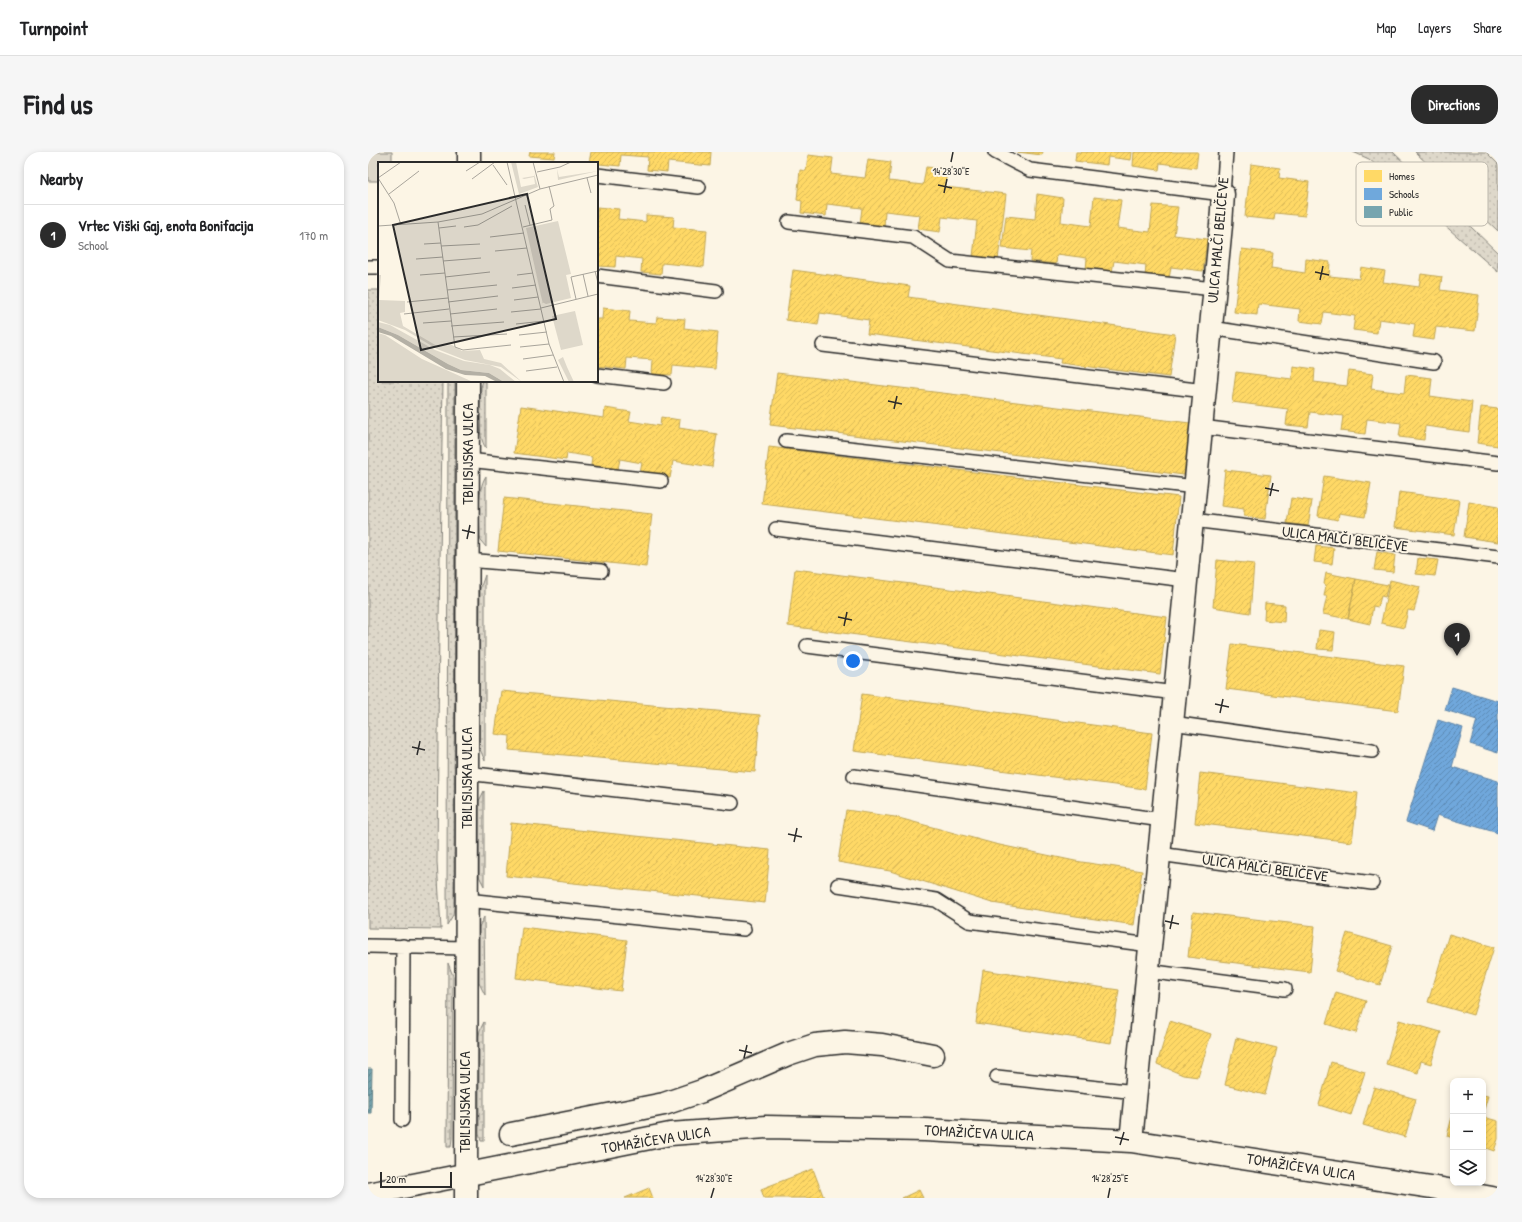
<!DOCTYPE html>
<html lang="en">
<head>
<meta charset="utf-8">
<style>
	:root { --surface:#fff; --page:#f6f6f6; --text:#202124; --muted:#757577; --line:#e0e0e0; --accent:#2b2b2b }
	body { margin:0; font-family:"Patrick Hand",sans-serif; background:var(--page); color:var(--text) }
	.controls { position:absolute; right:12px; bottom:12px; display:grid; overflow:hidden; border-radius:8px; box-shadow:0 2px 6px #0003 }
	.controls button { width:36px; height:36px; display:grid; place-items:center; padding:0; border:0; border-bottom:1px solid var(--line); background:var(--surface); color:var(--text); font:20px sans-serif }
	.scale { position:absolute; left:12px; bottom:10px; width:72px; box-sizing:border-box; padding-left:4px; border:2px solid #2b2b2b; border-top:0; font-size:11px; line-height:14px; white-space:nowrap; color:#2b2b2b; -webkit-text-stroke:3px #fcf5e5; paint-order:stroke }
	.you { position:absolute; left:485px; top:509px; width:14px; height:14px; margin:-10px; border:3px solid #fff; border-radius:50%; background:#1a73e8; box-shadow:0 0 0 6px #1a73e833 }
	.badge { display:grid; place-items:center; width:26px; height:26px; border-radius:50%; background:var(--accent); color:#fff; font-size:13px; font-weight:700 }
	.pin { position:absolute; translate:-50% -33px; filter:drop-shadow(0 1px 2px #0008) }
	.pin::after { content:''; position:absolute; top:21px; width:14px; height:12px; background:inherit; clip-path:polygon(0 0,100% 0,50% 100%) }
	.list { margin:0; padding:0; list-style:none }
	h2 { display:flex; justify-content:space-between; align-items:center; height:52px; margin:0; padding:0 16px; font-size:17px }
	h2 small { font-size:13px; font-weight:400; color:var(--muted) }
	.list li { display:grid; grid-template-columns:26px 1fr auto; gap:12px; align-items:center; box-sizing:border-box; height:60px; padding:0 16px; border-top:1px solid var(--line) }
	.list b { display:block; font-size:15px; white-space:nowrap }
	.list p { margin:0; font-size:13px; white-space:nowrap; color:var(--muted) }
	.list em { font-size:13px; font-style:normal; color:var(--muted) }
	.icon { flex:none; width:22px; height:22px; fill:none; stroke:currentColor; stroke-width:2; stroke-linecap:round; stroke-linejoin:round }
	.map { position:relative; flex:none; width:1130px; height:1046px; overflow:hidden; border-radius:16px }
	header { display:flex; align-items:center; gap:24px; box-sizing:border-box; height:56px; padding:0 20px; background:var(--surface); border-bottom:1px solid var(--line) }
	header strong { font-size:19px }
	nav { display:flex; gap:22px; margin-inline-start:auto; font-size:14px }
	.intro { display:flex; align-items:center; justify-content:space-between; box-sizing:border-box; height:96px; padding:0 24px }
	h1 { margin:0; font-size:28px }
	.button { padding:10px 18px; border-radius:16px; background:var(--accent); color:#fff; font-size:14px; font-weight:700 }
	main { display:flex; gap:24px; padding:0 24px }
	aside { flex:1; background:var(--surface); border-radius:16px; box-shadow:0 2px 6px #0003 }
	.map>svg:first-child { display:block }
	.grass { fill:url(#grass-dots); stroke:#84827a }
	.pitch { fill:#ded8ca; stroke:#84827a }
	.homes { fill:url(#homes-hatch); stroke:#bfa554 }
	.schools { fill:url(#schools-hatch); stroke:#5b82a7 }
	.public { fill:url(#public-hatch); stroke:#608087 }
	.lines { fill:none; stroke-linecap:round; stroke-linejoin:round }
	.lane-casing { stroke:#2b2b2b; stroke-width:16 }
	.street-casing { stroke:#2b2b2b; stroke-width:25 }
	.secondary-casing { stroke:#2b2b2b; stroke-width:25 }
	.lane { stroke:#fcf5e5; stroke-width:13 }
	.street { stroke:#fcf5e5; stroke-width:22 }
	.secondary { stroke:#fcf5e5; stroke-width:22 }
	.ticks { fill:none; stroke:#2b2b2b; stroke-width:1.5 }
	.labels { text-anchor:middle; stroke-width:4; stroke-linejoin:round; paint-order:stroke }
	.street-label { font-size:15px; fill:#2b2b2b; stroke:#fcf5e5 }
	.inset-road { fill:none; stroke:#a8a49b; stroke-width:1 }
	.view { fill:#2b2b2b; fill-opacity:0.15; stroke:#2b2b2b; stroke-width:2 }
	.inset-edge { fill:none; stroke:#2b2b2b; stroke-width:2 }
	.key { fill:#fcf5e5; stroke:#bdb8ad; stroke-width:1 }
	.key-label { font-size:11px; fill:#2b2b2b }
	.ticks-label { font-size:10px; text-anchor:middle; fill:#2b2b2b; stroke:#fcf5e5; stroke-width:4; stroke-linejoin:round; paint-order:stroke }
</style>
</head>
<body>
<header>
<strong>Turnpoint</strong>
<nav><a>Map</a><a>Layers</a><a>Share</a></nav>
</header>
<div class="intro"><h1>Find us</h1><a class="button">Directions</a></div>
<main>
<aside>
<h2>Nearby<small></small></h2>
<ul class="list">
<li><span class="badge">1</span><div><b>Vrtec Viški Gaj, enota Bonifacija</b><p>School</p></div><em>170 m</em></li>
</ul>
</aside>
<div class="map">
<svg width="1130" height="1046" viewBox="0 0 1130 1046">
	<defs>
		<pattern id="grass-dots" width="8" height="8" patternUnits="userSpaceOnUse"><rect width="8" height="8" fill="#ded8ca"/><path d="M2 2h.1M6 6h.1" fill="none" stroke="#bfbaae" stroke-width="1.8" stroke-linecap="round"/></pattern>
		<pattern id="homes-hatch" width="6" height="6" patternUnits="userSpaceOnUse"><rect width="6" height="6" fill="#ffd966"/><path d="M-1 1l2-2M0 6l6-6M5 7l2-2" fill="none" stroke="#dbba59"/></pattern>
		<pattern id="schools-hatch" width="6" height="6" patternUnits="userSpaceOnUse"><rect width="6" height="6" fill="#6fa8dc"/><path d="M-1 1l2-2M0 6l6-6M5 7l2-2" fill="none" stroke="#5b89b3"/></pattern>
		<pattern id="public-hatch" width="6" height="6" patternUnits="userSpaceOnUse"><rect width="6" height="6" fill="#76a5af"/><path d="M-1 1l2-2M0 6l6-6M5 7l2-2" fill="none" stroke="#61878f"/></pattern>
	</defs>
	<rect width="100%" height="100%" fill="#fcf5e5"/>
	<filter id="ink" filterUnits="userSpaceOnUse"><feTurbulence type="fractalNoise" baseFrequency=".025" numOctaves="2"/><feDisplacementMap in="SourceGraphic" scale="8" xChannelSelector="R" yChannelSelector="G"/><feConvolveMatrix kernelMatrix="1 2 1 2 8 2 1 2 1" color-interpolation-filters="sRGB"/></filter>
	<g filter="url(#ink)">
		<path class="grass" d="M985,0h40l105,101v19l-129,-113z
			M1047,0h71l12,12v67z
			M0,138h11v91h64l-4,238 -2,243 4,67 -73,-1z
			M80,229h7l-1,526 -1,8 -6,10z
			M115,229h3v67c-10,-13 -5,-44 -5,-61z
			M118,324v71l-5,-6 -1,-4c0,-17 -4,-46 6,-61z
			M117,423v186l-6,-14 1,-158z
			M116,639v95l-5,-10v-75z
			M116,765l1,78 -6,-12v-56z
			M80,811l5,13 -1,162 -1,9h-4z
			M116,870v119h-3l-2,-7v-98l1,-6z"/>
		<path class="pitch" d="M0,0h24v11h-13v18h-11z"/>
		<path class="homes" d="M162,0h25l-1,6 -25,-2z
			M223,0h120l-1,14 -42,-4 -1,10 -20,-2 1,-13 -27,-2 -1,11 -31,-3z
			M649,0h26l-1,3z
			M708,0h56l-1,8 -23,-3 -1,8 -32,-4z
			M766,0h64l-2,16 -36,-5 -1,7 -26,-4z
			M440,3l25,3 -2,16 34,4 3,-19 23,3 -2,19 34,4 3,-18 21,2 -2,18 61,7 -8,66 -25,-3 4,-36 -35,-4 -2,15 -22,-3 2,-14 -35,-4 -1,16 -24,-3 2,-16 -35,-4 -1,12 -25,-3 1,-12 -5,-1 3,-30 6,1z
			M883,12l29,4 -1,10 30,4 -4,34 -30,-3 -1,7 -29,-3z
			M669,42l26,4 -2,24 30,4 3,-29 27,3 -4,28 33,4 3,-27 25,2 -4,28 33,4 -4,32 -32,-4 -2,12 -24,-2 1,-12 -32,-4 -2,11 -26,-2 1,-12 -30,-4 -1,10 -26,-3 1,-10 -29,-3 4,-32 29,3z
			M229,55l22,2 -1,10 28,3v-7l28,2 -1,10 34,3 -3,37 -42,-4 -1,11 -20,-2 1,-13 -26,-3 -1,11 -18,-1z
			M874,97l31,4 -2,15 34,5 1,-14 24,3 -1,14 30,3 2,-12 24,4 -2,11 36,5 2,-13 21,3 -2,13 39,5 -4,36 -39,-4 -2,13 -21,-3 2,-13 -36,-5 -2,14 -24,-3 2,-14 -31,-4 -2,12 -23,-3 1,-12 -42,-5 -1,11 -23,-3z
			M425,118l117,16 -2,11 267,37 -6,43 -109,-14 1,-4 -194,-25 2,-14 -49,-7 -2,12 -32,-5z
			M235,156l27,3 -1,10 27,2 1,-6 28,2 -1,9 34,4 -3,37 -42,-4 -1,10 -20,-1 1,-14 -26,-2 -1,11 -29,-3v-47h5z
			M925,214l22,3 -1,13 33,4 2,-15 24,3 -2,15 33,4 2,-18 26,3 -2,18 42,6 -3,30 -44,-6 -1,14 -25,-3 2,-14 -34,-4 -2,15 -24,-3 2,-15 -33,-4 -2,15 -22,-2 2,-16 -56,-7 4,-30 56,7z
			M409,221l413,50 -6,52 -414,-50z
			M153,254l83,12 1,-10 26,4 -2,9 31,5 1,-9 19,3 -1,8 38,6 -5,33 -39,-6 -3,17 -30,-5 2,-10 -22,-4 -2,10 -27,-4 1,-8 -25,-4 -1,7 -52,-7z
			M1113,255l17,2v37l-21,-3z
			M401,295l410,50 -6,58 -411,-51z
			M857,318l46,5 -6,44 -21,-3v-7l-23,-3z
			M956,324l47,7 -6,34 -26,-4 -1,7 -20,-4z
			M1031,340l60,8 -5,35 -59,-8z
			M136,346l148,16 -6,53 -148,-16z
			M923,346l21,3 -4,25 -21,-3z
			M1101,350l29,5v35l-34,-5z
			M948,394l18,2 -2,16 -18,-2z
			M1009,400l18,3 -2,17 -19,-2z
			M1050,406l20,2 -3,16 -19,-2z
			M849,408l37,4 -4,49 -37,-6z
			M427,417l372,48 -7,57 -372,-48z
			M958,421l30,6 -8,40 -25,-5 4,-18h-3l2,-11 -2,-1z
			M988,427l32,6 -3,12 -4,-1 -3,11 -5,-1 -3,18 -22,-5z
			M1022,428l30,7 -6,24 -6,-1 -4,18 -23,-5z
			M897,451l20,2 -1,17 -20,-2z
			M951,478l16,2 -2,18 -16,-1z
			M864,492l172,22 -6,45 -172,-22z
			M133,539l259,24 -5,57 -246,-22 1,-14 -15,-2z
			M494,542l290,39 -7,56 -291,-38z
			M832,621l158,20 -6,49 -157,-19z
			M478,658l49,7 100,27 80,17 67,10 -8,54 -142,-22 -102,-32 -52,-9z
			M143,671l259,27 -5,53 -259,-27z
			M825,760l122,14 -5,46 -122,-15z
			M154,775l105,13 -6,51 -105,-13z
			M979,781l45,13 -12,39 -45,-14z
			M1081,782l45,13 -21,68 -45,-13z
			M615,818l136,20 -8,53 -135,-20z
			M968,840l30,9 -10,32 -30,-9z
			M1031,868l42,12 -10,32 -10,-3 -3,12 -32,-9z
			M802,869l41,13 -13,43 -15,-2 -26,-11z
			M868,886l41,10 -12,47 -40,-10z
			M963,910l34,10 -14,43 -32,-10z
			M1006,935l42,12 -11,38 -42,-12z
			M1115,943l5,1 -5,17z
			M1085,961v25l-6,-2z
			M1115,965l15,4v18l-4,12 -11,-4z
			M445,1017l11,29h-60l-3,-9z
			M281,1036l4,10h-28z
			M551,1038l4,8h-21z"/>
		<path class="schools" d="M1084,535l46,14v52l-28,-9 7,-24 -32,-10z
			M1070,568l25,8 -11,39 46,14v52l-61,-18 -5,16 -26,-9z"/>
		<path class="public" d="M0,917h4l-1,44h-3z"/>
		<g class="lines">
			<defs>
				<path id="lane" d="M627,0l35,18 193,24 3,-42
					M229,23l102,12
					M421,70l124,15 37,24 264,28
					M0,115h11
					M229,124l119,15
					M843,176l223,34
					M455,193l382,46
					M229,223l67,8
					M833,275l297,36
					M418,289l410,46
					M100,308l193,21
					M824,368l306,37
					M408,377l410,51
					M99,408l134,11
					M439,494l368,47
					M804,571l200,28
					M98,621l266,30
					M486,624l308,44
					M791,702l213,29
					M470,733l98,15 33,21 181,24
					M98,748l278,29
					M0,794l98,2
					M779,819l138,18
					M629,925l139,15
					M34,968l1,-174"/>
				<path id="street" d="M143,982l153,-30 38,-13 86,-37 27,-9 30,-3 37,3 51,10
					M763,989l90,-916 2,-31
					M0,1042l302,-60 96,-7 159,3 206,11 300,46 61,11"/>
				<path id="secondary" d="M101,11v-11
					M98,1046l2,-817"/>
			</defs>
			<use href="#lane" class="lane-casing"/>
			<use href="#street" class="street-casing"/>
			<use href="#secondary" class="secondary-casing"/>
			<use href="#lane" class="lane"/>
			<use href="#street" class="street"/>
			<use href="#secondary" class="secondary"/>
		</g>
	</g>
	<path class="ticks" d="M583,10l2,-10M570,33l14,3M576,41l3,-14M947,120l14,3M952,128l3,-14M520,249l14,3M526,257l3,-13M897,336l14,3M902,344l3,-13M94,378l13,3M99,387l3,-14M470,465l14,3M476,474l3,-14M847,552l14,3M852,561l3,-14M44,595l13,3M49,603l3,-14M420,682l14,3M426,690l3,-14M797,769l14,3M802,777l3,-14M371,898l13,3M376,906l3,-13M747,985l14,3M752,993l4,-13M343,1046l3,-10M740,1046l2,-10"/>
	<g class="labels">
		<g class="street-label">
			<text transform="translate(850 88) rotate(-85)" y="5">ULICA MALČI BELIČEVE</text>
			<text transform="translate(100 302) rotate(-90)" y="5">TBILISIJSKA ULICA</text>
			<text transform="translate(977 387) rotate(7)" y="5">ULICA MALČI BELIČEVE</text>
			<text transform="translate(99 626) rotate(-90)" y="5">TBILISIJSKA ULICA</text>
			<text transform="translate(897 716) rotate(8)" y="5">ULICA MALČI BELIČEVE</text>
			<text transform="translate(97 950) rotate(-90)" y="5">TBILISIJSKA ULICA</text>
			<text transform="translate(611 981) rotate(3)" y="5">TOMAŽIČEVA ULICA</text>
			<text transform="translate(288 988) rotate(-9)" y="5">TOMAŽIČEVA ULICA</text>
			<text transform="translate(933 1015) rotate(9)" y="5">TOMAŽIČEVA ULICA</text>
		</g>
	</g>
	<g transform="translate(10 10)">
		<rect width="220" height="220" fill="#fcf5e5"/>
		<path d="M133,0h5l5,25 14,-3 -1,-7 -10,2 -2,-1 12,-2v-2l4,13 -19,7zM179,7l2,8 39,-6 -40,9zM180,59l13,53 -5,1 5,23 -25,6 -4,-2 1,2 -18,-74 16,65 -15,-67zM0,113h3l-2,25 26,1v11l-5,1 3,13 34,20 15,-1 10,6 18,-1 4,9 17,4 21,19 -21,-15 -36,-7 -28,-11 -32,-19 -27,-10zM0,160l12,3 45,25 29,11 26,4 10,4 16,13h-12l-15,-9 -28,-3 -13,-6 -50,-29 -20,-8zM0,171l7,2 37,24 51,23h-95zM185,195l4,10 7,15h-5l-11,-22z" fill="#ded8ca"/>
		<path d="M197,149l8,34 -22,5 -9,-34z" fill="#ded8ca"/>
		<path d="M0,165l20,8 50,29 13,6 28,3 15,9h-7l-12,-6 -20,-1 -19,-6 -55,-33 -13,-4z" fill="#b4b0a5"/>
		<path class="inset-road" d="M129,0l42,182 15,38M155,0l7,27M115,3l14,20M88,9l14,-9M159,10l23,-5 11,-5M0,16l16,25 7,22M0,16l23,-16M209,16l4,15M94,17l23,-17M11,32l30,-23M147,43l5,20M60,60l17,125 8,3 48,-5M0,64l60,-4 44,-8 58,-25 58,-14M86,65l14,-2 34,-19M145,65l29,-7 -2,-11 4,-3 -5,-20M61,66l17,-2M112,75l34,-4M46,82l17,-1M63,84l39,-2M117,89l32,-3M38,97l27,-2M65,99l38,-3M217,109l3,12M205,112l5,22M42,113l25,-2M139,113l16,-2M67,115l45,-5M134,126l24,-3M69,128l50,-5M198,137l-5,-22 27,-6M136,138l24,-3M29,140l41,-4M70,140l50,-6M163,146l57,-14M133,150l30,-3M26,152l45,-5M72,152l47,-5M45,161l28,-2M138,162l28,-3M73,164l53,-4M141,173l28,-3M75,175l54,-3M142,185l29,-3M145,197l30,-4M148,209l31,-4"/>
		<path class="view" d="M149,32l29,125 -135,31 -28,-125z"/>
		<rect width="220" height="220" class="inset-edge"/>
	</g>
	<rect x="988" y="10" width="132" height="64" rx="6" class="key"/>
	<rect x="996" y="18" width="18" height="12" fill="#ffd966"/>
	<rect x="996" y="36" width="18" height="12" fill="#6fa8dc"/>
	<rect x="996" y="54" width="18" height="12" fill="#76a5af"/>
	<g class="key-label">
		<text x="1021" y="28">Homes</text>
		<text x="1021" y="46">Schools</text>
		<text x="1021" y="64">Public</text>
	</g>
	<g class="ticks-label">
		<text x="583" y="23">14°28'30"E</text>
		<text x="346" y="1030">14°28'30"E</text>
		<text x="742" y="1030">14°28'25"E</text>
	</g>
</svg>
<div class="controls">
<button>+</button>
<button>−</button>
<button><svg class="icon" aria-label="layers" viewBox="0 0 24 24"><path d="M12 4l9 5-9 5-9-5zM3 14l9 5 9-5"/></svg></button>
</div>
<div class="scale">20 m</div>
<div class="you"></div>
<div class="pin badge" style="left:1089px;top:504px">1</div>
</div>
</main>
</body>
</html>
